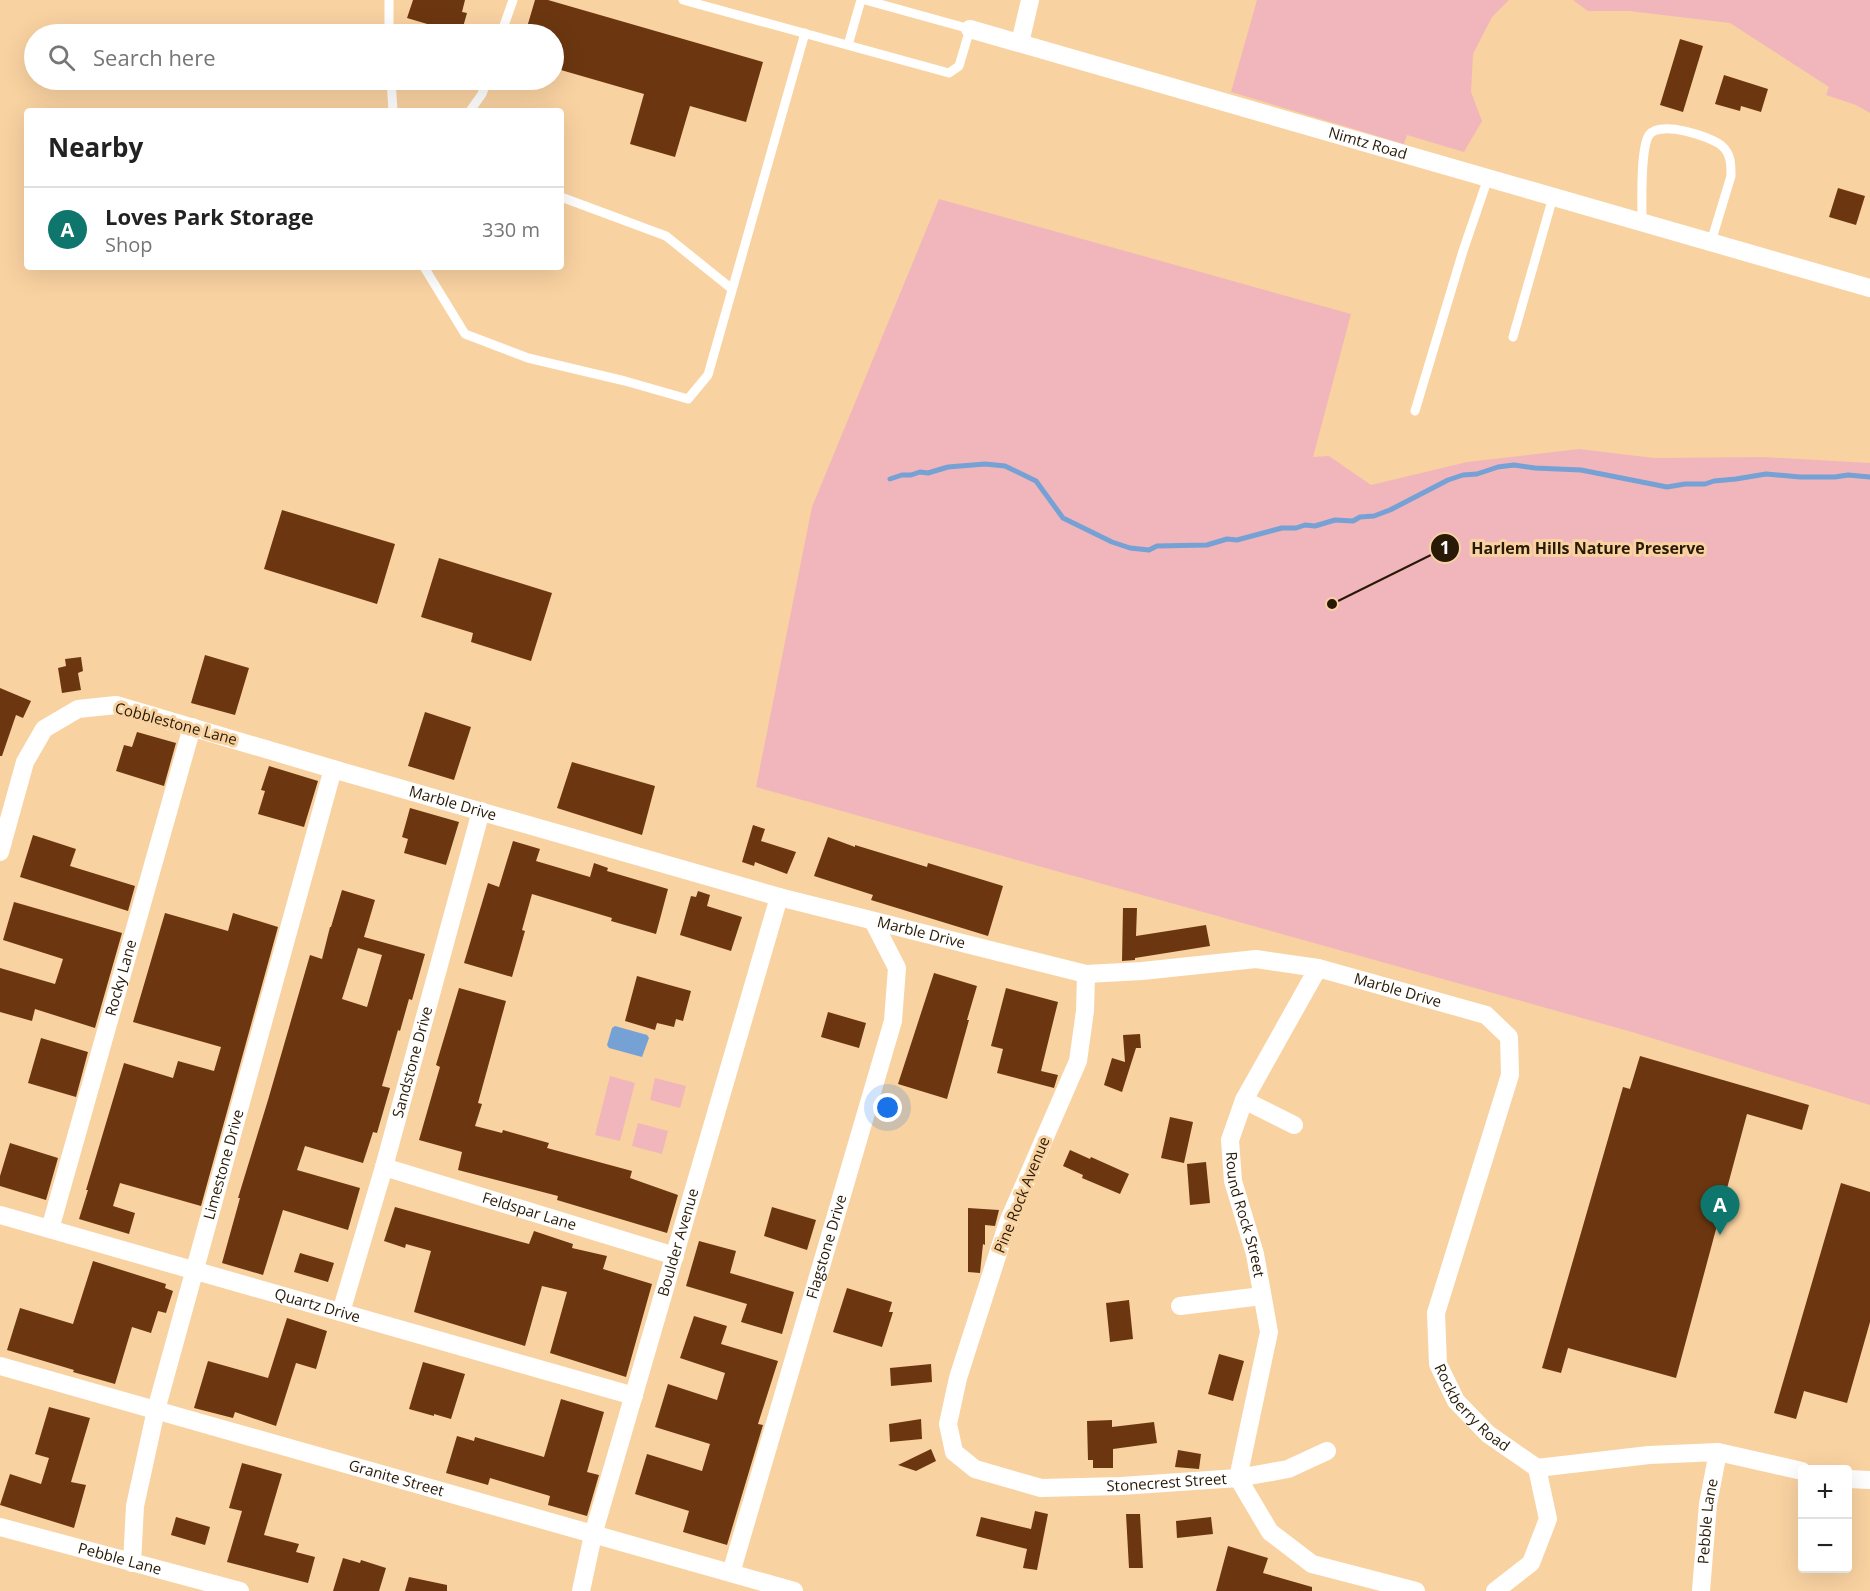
<!DOCTYPE html>
<html lang="en">
<head>
<meta charset="utf-8">
<style>
	:root { --surface:#fff; --page:#f2f2f2; --text:#222; --muted:#767676; --line:#e0e0e0; --accent:#0f766e }
	body { margin:0; font-family:"Open Sans",sans-serif; background:var(--page); color:var(--text) }
	.controls { position:absolute; right:18px; bottom:18px; display:grid; overflow:hidden; border-radius:6px; box-shadow:0 6px 24px #0002 }
	.controls button { width:54px; height:54px; display:grid; place-items:center; padding:0; border:0; border-bottom:2px solid var(--line); background:var(--surface); color:var(--text); font:30px sans-serif }
	.you { position:absolute; left:888px; top:1108px; width:21px; height:21px; margin:-15px; border:4px solid #fff; border-radius:50%; background:#1a73e8; box-shadow:0 0 0 9px #1a73e833 }
	.badge { display:grid; place-items:center; width:39px; height:39px; border-radius:50%; background:var(--accent); color:#fff; font-size:20px; font-weight:700 }
	.pin { position:absolute; translate:-50% -50px; filter:drop-shadow(0 2px 3px #0008) }
	.pin::after { content:''; position:absolute; top:32px; width:21px; height:18px; background:inherit; clip-path:polygon(0 0,100% 0,50% 100%) }
	.list { margin:0; padding:0; list-style:none }
	h2 { display:flex; justify-content:space-between; align-items:center; height:78px; margin:0; padding:0 24px; font-size:26px }
	h2 small { font-size:20px; font-weight:400; color:var(--muted) }
	.list li { display:grid; grid-template-columns:39px 1fr auto; gap:18px; align-items:center; box-sizing:border-box; height:84px; padding:0 24px; border-top:2px solid var(--line) }
	.list b { display:block; font-size:22px; white-space:nowrap }
	.list p { margin:0; font-size:20px; white-space:nowrap; color:var(--muted) }
	.list em { font-size:20px; font-style:normal; color:var(--muted) }
	.icon { flex:none; width:33px; height:33px; fill:none; stroke:currentColor; stroke-width:2; stroke-linecap:round; stroke-linejoin:round }
	.map { position:relative; flex:none; width:1870px; height:1591px; overflow:hidden }
	.search { position:absolute; background:var(--surface); box-shadow:0 6px 24px #0002; left:24px; top:24px; width:540px; height:66px; display:flex; align-items:center; gap:15px; box-sizing:border-box; padding:0 21px; border-radius:33px; color:var(--muted); font-size:22px }
	.panel { position:absolute; background:var(--surface); box-shadow:0 6px 24px #0002; left:24px; top:108px; width:540px; height:162px; border-radius:6px }
	.map>svg:first-child { display:block }
	.green { fill:#f0b6bb }
	.water { fill:#75a1d5 }
	.lines { fill:none; stroke-linecap:round; stroke-linejoin:round }
	.stream { stroke:#75a1d5; stroke-width:5 }
	.building { fill:#6c3710; fill-rule:evenodd }
	.lane { stroke:#fff; stroke-width:9 }
	.street { stroke:#fff; stroke-width:18 }
	.labels { text-anchor:middle; stroke-width:6; stroke-linejoin:round; paint-order:stroke }
	.street-label { font-size:15px; fill:#281a06; stroke:#f9d2a1 }
	.leader { fill:none; stroke:#281a06; stroke-width:2 }
	.callout-dot { fill:#281a06; stroke:#f9d2a1; stroke-width:2 }
	.mark-label { font-size:18px; text-anchor:middle; font-weight:bold; fill:#fff }
	.callout-label { font-size:16px; text-anchor:middle; font-weight:bold; fill:#281a06; stroke:#f9d2a1; stroke-width:6; stroke-linejoin:round; paint-order:stroke }
</style>
</head>
<body>
<div class="map">
<svg width="1870" height="1591" viewBox="0 0 1870 1591">
	<rect width="100%" height="100%" fill="#f9d2a1"/>
	<path class="green" d="M1257,0h252l-17,17 -19,37 -2,38 11,29 -18,31 -57,-17 -3,9 -173,-52z
		M1573,0h297v113l-14,-8 -30,-10 3,-8 -99,-64 -101,-12h-41z
		M939,199l412,115 -38,143 16,-1 42,29 96,-23 112,-13 75,9 110,-1 106,6v642l-238,-73 -876,-245 56,-280z
		M610,1076l25,7 -15,58 -25,-6z
		M655,1078l31,8 -6,22 -30,-8z
		M638,1123l30,8 -6,23 -30,-8z"/>
	<path class="water" d="M615,1026l32,9 2,3 -7,19 -33,-9 -2,-3 5,-17z"/>
	<g class="lines">
		<path class="stream" d="M890,479l12,-4h9l9,-3 8,1 20,-6 37,-3 20,2 31,15 27,37 49,24 18,6 19,2 8,-4 50,-1 20,-6 10,1 45,-12h14l9,-3 10,1 20,-6 18,1 7,-4 14,-1 16,-6 58,-30 15,-5 14,-1 21,-7 16,-2 21,3 46,2 86,17 18,-3h20l9,-3 22,-2 30,-5 34,3h35l13,-2 22,2"/>
	</g>
	<path class="building" d="M413,0h52l-3,12 5,1 -6,21 -54,-16z
		M535,0h13l215,62 -17,60 -56,-16 -15,51 -45,-13 14,-50 -90,-26v-34h-29z
		M1680,39l23,7 -20,66 -23,-7z
		M1724,75l44,14 -7,23 -20,-6 -1,5 -25,-7z
		M1838,188l27,8 -9,29 -27,-8z
		M282,510l113,34 -18,60 -113,-35z
		M439,558l113,35 -21,68 -60,-19 2,-9 -52,-16z
		M205,655l44,13 -14,47 -44,-12z
		M81,657l2,14 -5,2 3,17 -19,3 -4,-25 8,-2 -1,-7z
		M0,688l31,13 -8,17 -7,-3 -14,41h-2z
		M425,712l46,15 -17,53 -46,-14z
		M137,732l39,11 -12,43 -48,-15 8,-26 8,2z
		M572,762l83,24 -13,49 -85,-27z
		M269,766l49,15 -14,46 -46,-13 7,-23 -4,-1z
		M410,808l49,14 -13,43 -42,-12 4,-14 -6,-2z
		M753,825l12,4 -4,12 35,11 -9,22 -32,-12 -1,4 -12,-4z
		M33,835l43,14 -6,17 65,20 -7,25 -108,-34z
		M828,837l27,10v-2l72,22 1,-4 75,23 -15,50 -117,-36 2,-5 -59,-19z
		M513,841l27,8 -4,12 54,16 4,-14 14,5 -1,3 61,18 -12,45 -45,-13 1,-3 -80,-24 -10,36 3,1 -13,46 -48,-14 24,-80 11,4z
		M342,890l33,10 -11,37 61,17 -13,46 -3,-1 -9,32 -2,-1 -16,56 8,2 -13,45 -4,-1 -10,31 -58,-17 -8,24 63,18 -12,42 -65,-20 -20,65 -41,-12 18,-65h-2l30,-98 42,-145 12,4 8,-32h1zM358,948l24,7 -15,52 -25,-8z
		M698,891l12,4 -3,11 35,11 -11,34 -51,-16 11,-39 5,1z
		M14,902l108,31 -27,95 -60,-19 -3,12 -32,-9v-44l55,16 8,-25 -60,-19z
		M1123,908h14l-1,28 70,-11 4,21 -75,12v2l-13,1z
		M165,913l63,18 5,-18 45,14 -77,279 -81,-23 -7,23 22,7 -6,21 -50,-15 9,-29h-2l38,-127 49,15 5,-17 36,10 7,-24 -88,-25z
		M934,973l43,13 -10,34h2l-22,79 -49,-15z
		M637,976l54,15 -8,30 -7,-2 -2,8 -17,-4 -2,7 -30,-9z
		M459,988l47,13 -28,102 4,1 -7,22 27,7 1,-3 46,13 -2,5 85,23 -2,7 48,17 -11,38 -110,-33 1,-4 -100,-26 4,-18 -43,-12 21,-73 -4,-2z
		M1006,988l52,14 -17,69 17,4 -4,13 -57,-15 6,-24 -12,-3z
		M828,1012l38,11 -7,25 -38,-11z
		M1140,1034l1,14h-5l-14,44 -18,-7 8,-27 13,4 -2,-27z
		M41,1038l47,14 -12,45 -48,-14z
		M1640,1056l169,49 -7,25 -55,-16 -71,264 -108,-30 -7,25 -19,-5 81,-281 7,2z
		M1170,1117l23,5 -9,41 -23,-5z
		M10,1143l48,15 -12,42 -46,-14v-10z
		M1070,1150l20,9 1,-2 38,17 -9,20 -38,-16 1,-3 -20,-9z
		M1206,1162l4,41 -20,2 -3,-41z
		M1841,1183l29,9v130l-23,81 -43,-12 -8,28 -22,-6z
		M395,1207l134,37 5,-13 39,13 -1,4 35,8 -4,13 49,15 -26,93 -76,-24 17,-61 -25,-6 -17,60 -111,-34 17,-61 -25,-7 -1,4 -21,-7z
		M772,1207l44,13 -9,30 -43,-14z
		M968,1208l31,2 -4,16 -10,-1v20l-2,-1 -3,29 -12,-1z
		M699,1241l37,10 -6,22 64,19 -12,42 -41,-12 6,-18 -61,-18z
		M300,1253l34,10 -6,19 -34,-10z
		M93,1261l73,23 -1,4 8,3 -7,22 -8,-2 -7,22 -19,-6 -17,57 -42,-12 1,-2 -67,-20 13,-42 53,16z
		M847,1288l45,14 -3,10h4l-11,35 -49,-15z
		M1129,1300l4,39 -23,3 -4,-39z
		M694,1316l33,10 -6,18 57,17 -20,63 5,1 -36,120 -44,-13 6,-21 -54,-17 12,-40 55,17 8,-27 -55,-17 13,-43 49,16 8,-27 -45,-15z
		M287,1318l40,13 -11,38 -20,-6 -20,63 -41,-14 -2,6 -39,-10 14,-47 60,17z
		M1219,1354l25,7 -11,40 -25,-7z
		M423,1362l42,12 -14,45 -17,-5v2l-25,-7z
		M931,1364l1,18 -41,4 -1,-18z
		M561,1399l43,13 -17,60 12,3 -12,41 -39,-11 2,-9 -60,-18 -2,7 -42,-12 11,-37 17,5 1,-4 69,20z
		M49,1407l41,11 -19,64 15,3 -12,43 -74,-23 10,-31 31,10 8,-26 -14,-4z
		M921,1419l1,20 -32,3 -1,-18z
		M1112,1420v7l42,-5 3,21 -44,6v19h-20v-8h-5l-1,-39z
		M931,1449l5,12 -20,10 -18,-6z
		M1178,1450l23,4 -2,15 -24,-2z
		M242,1463l40,11 -18,61 35,9 -3,8 19,5 -7,26 -81,-21 15,-51 -13,-3z
		M1035,1511l13,3 -11,56 -14,-2 4,-19 -51,-13 5,-19 50,12z
		M1126,1514h14l3,54h-14z
		M176,1517l34,10 -5,18 -34,-10z
		M1211,1517l2,17 -36,4 -1,-17z
		M1228,1546l40,12 -5,15 49,14v4h-96z
		M343,1558l17,5 1,-3 25,8 -7,23h-46z
		M409,1577l38,8v6h-42z"/>
	<g class="lines">
		<path class="lane" d="M389,0v34
			M683,0l266,73 10,-7 11,-37 -105,-29
			M501,34l12,-34
			M848,45l13,-45
			M391,80l2,31
			M470,111l12,-17 5,-14
			M561,197l105,39 66,53
			M1642,222c0,-19 -2,-73 7,-87 11,-15 61,1 73,11 9,8 9,18 9,30l-20,66
			M424,267l41,67 63,24 97,23 63,18 20,-24 97,-342
			M1513,337l40,-140
			M1415,411l48,-160 25,-73"/>
		<g class="street">
			<path id="s1" d="M970,29l900,259"/>
			<path d="M1020,43l10,-43"/>
			<path id="s2" d="M0,852l25,-90 19,-33 34,-20 38,-4 217,64 446,128 307,77 56,-3 114,-12 62,9 168,47 23,22 1,38 -74,238 2,51 18,37 32,33 49,34 112,-13 69,-3 84,19"/>
			<path id="s3" d="M1318,968l-74,132 -14,40 3,41 22,73 14,78 -31,146 50,-9 39,-18"/>
			<path id="s4" d="M1086,974l-1,37 -7,50 -70,161 -50,156 -10,46 6,28 21,17 66,19 80,-2 117,-8 32,54 42,32 104,27"/>
			<path d="M1244,1100l50,25"/>
			<path id="s5" d="M384,1167l291,89"/>
			<path id="s6" d="M0,1215l634,181"/>
			<path id="s7" d="M50,1229l142,-502"/>
			<path d="M1180,1306l82,-10"/>
			<path id="s8" d="M341,1312l43,-145 97,-356"/>
			<path id="s9" d="M0,1366l794,225"/>
			<path d="M1848,1479l22,1"/>
			<path id="s10" d="M0,1527l240,64"/>
			<path id="s11" d="M132,1563l3,-57 21,-96 177,-641"/>
			<path id="s12" d="M731,1573l162,-552 4,-53 -24,-47"/>
			<path id="s13" d="M581,1591l12,-56 186,-638"/>
			<path d="M1495,1591l36,-28 17,-44 -11,-51"/>
			<path id="s14" d="M1701,1591l7,-87 10,-52"/>
		</g>
	</g>
	<g class="labels">
		<g class="street-label">
			<text dy="5" stroke="none"><textPath href="#s1" startOffset="414">Nimtz Road</textPath></text>
			<text transform="translate(176 724) rotate(15)" y="5">Cobblestone Lane</text>
			<text dy="5" stroke="none"><textPath href="#s2" startOffset="560">Marble Drive</textPath></text>
			<text dy="5" stroke="none"><textPath href="#s2" startOffset="1046">Marble Drive</textPath></text>
			<text dy="5" stroke="none"><textPath href="#s7" startOffset="261">Rocky Lane</textPath></text>
			<text dy="5" stroke="none"><textPath href="#s2" startOffset="1532">Marble Drive</textPath></text>
			<text dy="5" stroke="none"><textPath href="#s8" startOffset="260">Sandstone Drive</textPath></text>
			<text dy="5" stroke="none"><textPath href="#s11" startOffset="410">Limestone Drive</textPath></text>
			<text transform="translate(1022 1195) rotate(-68)" y="5">Pine Rock Avenue</text>
			<text dy="5" stroke="none"><textPath href="#s5" startOffset="152">Feldspar Lane</textPath></text>
			<text dy="5" stroke="none"><textPath href="#s3" startOffset="270">Round Rock Street</textPath></text>
			<text dy="5" stroke="none"><textPath href="#s13" startOffset="362">Boulder Avenue</textPath></text>
			<text dy="5" stroke="none"><textPath href="#s12" startOffset="340">Flagstone Drive</textPath></text>
			<text dy="5" stroke="none"><textPath href="#s6" startOffset="330">Quartz Drive</textPath></text>
			<text dy="5" stroke="none"><textPath href="#s2" startOffset="2050">Rockberry Road</textPath></text>
			<text dy="5" stroke="none"><textPath href="#s9" startOffset="412">Granite Street</textPath></text>
			<text dy="5" stroke="none"><textPath href="#s4" startOffset="724">Stonecrest Street</textPath></text>
			<text dy="5" stroke="none"><textPath href="#s14" startOffset="70">Pebble Lane</textPath></text>
			<text dy="5" stroke="none"><textPath href="#s10" startOffset="124">Pebble Lane</textPath></text>
		</g>
	</g>
	<path class="leader" d="M1332 604L1445 548"/>
	<g class="callout-dot">
		<circle cx="1332" cy="604" r="6"/>
		<circle cx="1445" cy="548" r="15"/>
	</g>
	<g class="mark-label">
		<text x="1445" y="554">1</text>
	</g>
	<g class="callout-label">
		<text x="1588" y="554">Harlem Hills Nature Preserve</text>
	</g>
</svg>
<div class="controls">
<button>+</button>
<button>−</button>
</div>
<div class="you"></div>
<div class="pin badge" style="left:1720px;top:1235px">A</div>
<div class="search"><svg class="icon" aria-label="search" viewBox="0 0 24 24"><circle cx="10" cy="10" r="6"/><path d="M15 15l6 6"/></svg>Search here</div>
<section class="panel">
<h2>Nearby<small></small></h2>
<ul class="list">
<li><span class="badge">A</span><div><b>Loves Park Storage</b><p>Shop</p></div><em>330 m</em></li>
</ul>
</section>
</div>
</body>
</html>
